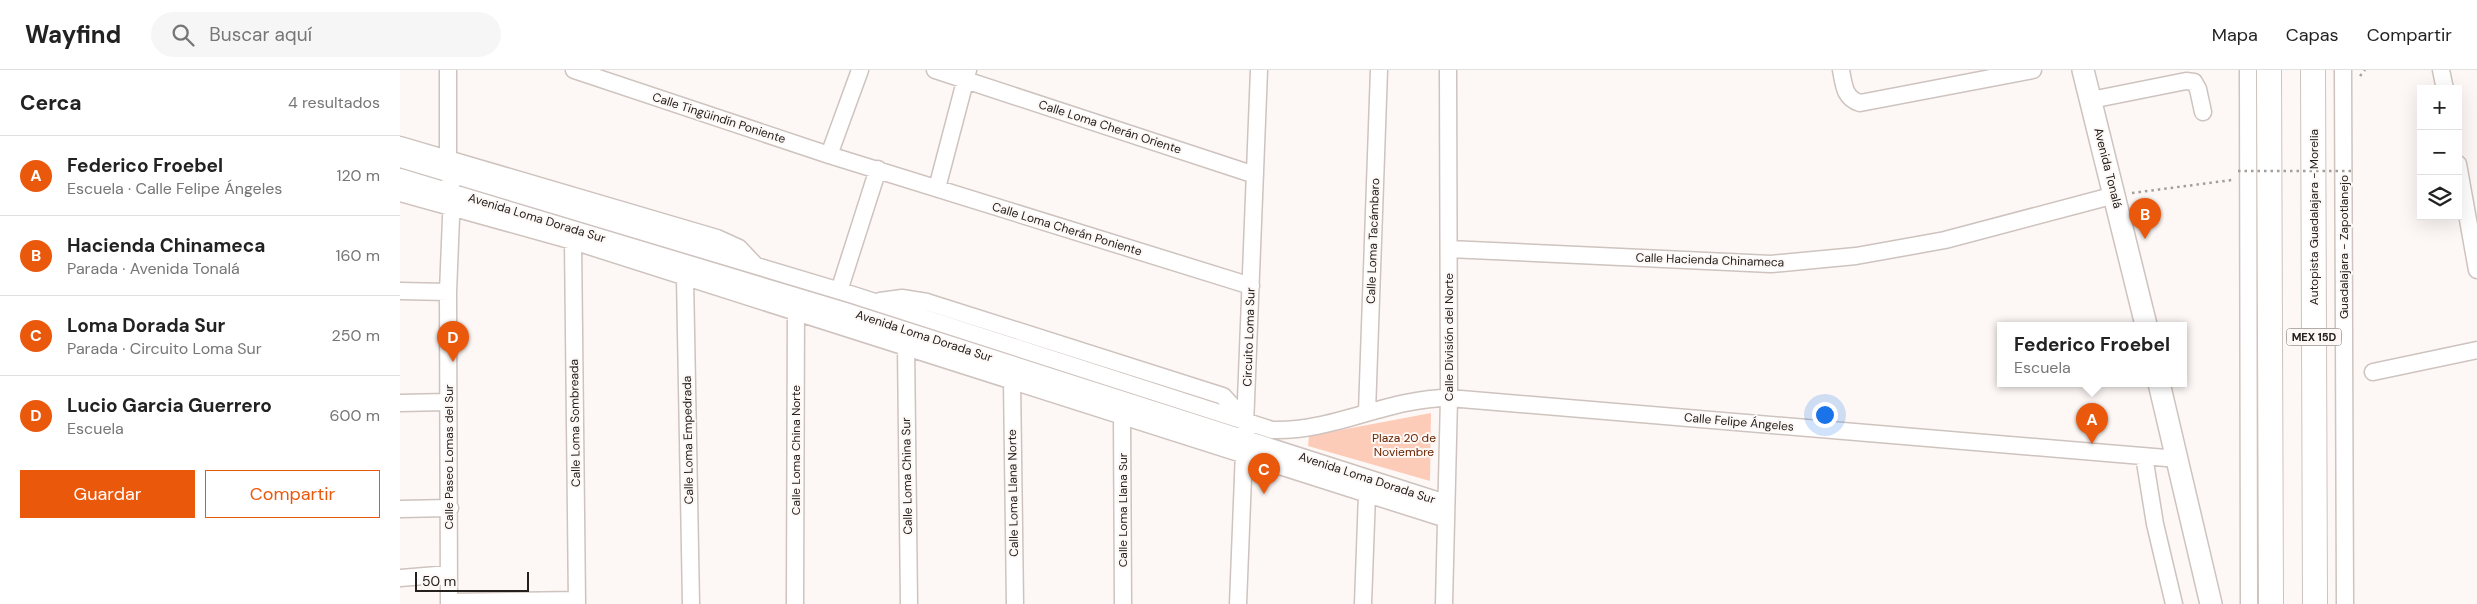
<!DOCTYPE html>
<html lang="es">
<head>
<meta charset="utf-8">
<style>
	:root { --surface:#fff; --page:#f6f6f6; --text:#222; --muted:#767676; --line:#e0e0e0; --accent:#ea580c }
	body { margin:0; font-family:"DM Sans",sans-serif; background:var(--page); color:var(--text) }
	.controls { position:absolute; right:15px; top:15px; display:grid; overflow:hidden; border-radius:0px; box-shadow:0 5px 20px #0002 }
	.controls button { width:45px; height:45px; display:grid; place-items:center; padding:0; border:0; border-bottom:1px solid var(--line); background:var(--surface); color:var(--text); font:25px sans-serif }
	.scale { position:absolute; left:15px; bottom:12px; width:114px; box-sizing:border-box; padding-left:5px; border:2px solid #24201e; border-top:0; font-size:14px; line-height:18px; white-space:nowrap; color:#24201e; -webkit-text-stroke:4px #fdf8f6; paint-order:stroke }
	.you { position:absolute; left:1424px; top:344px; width:18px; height:18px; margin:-12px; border:4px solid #fff; border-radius:50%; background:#1a73e8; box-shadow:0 0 0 8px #1a73e833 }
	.badge { display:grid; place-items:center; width:32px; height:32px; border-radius:50%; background:var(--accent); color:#fff; font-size:16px; font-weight:700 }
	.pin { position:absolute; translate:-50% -41px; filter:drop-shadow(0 1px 2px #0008) }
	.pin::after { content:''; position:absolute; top:26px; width:18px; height:15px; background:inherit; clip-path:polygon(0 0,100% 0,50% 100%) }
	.popup { position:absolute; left:1597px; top:252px; width:190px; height:65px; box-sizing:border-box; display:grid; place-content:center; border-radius:0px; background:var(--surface); filter:drop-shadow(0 1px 4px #0005); font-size:16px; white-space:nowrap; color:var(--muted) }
	.popup b { font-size:19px; color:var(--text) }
	.popup::after { content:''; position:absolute; left:50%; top:100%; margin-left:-10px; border:10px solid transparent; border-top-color:var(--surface) }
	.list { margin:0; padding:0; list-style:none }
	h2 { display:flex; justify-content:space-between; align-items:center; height:65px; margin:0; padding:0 20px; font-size:21px }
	h2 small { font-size:16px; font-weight:400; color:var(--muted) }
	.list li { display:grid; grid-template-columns:32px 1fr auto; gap:15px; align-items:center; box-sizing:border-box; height:80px; padding:0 20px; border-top:1px solid var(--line) }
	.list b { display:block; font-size:19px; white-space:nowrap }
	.list p { margin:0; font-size:16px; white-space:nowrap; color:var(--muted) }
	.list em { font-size:16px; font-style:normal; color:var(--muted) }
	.actions { display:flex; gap:10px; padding:15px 20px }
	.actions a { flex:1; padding:11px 0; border:1px solid var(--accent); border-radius:0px; text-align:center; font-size:18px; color:var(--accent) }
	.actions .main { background:var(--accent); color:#fff }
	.icon { flex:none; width:28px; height:28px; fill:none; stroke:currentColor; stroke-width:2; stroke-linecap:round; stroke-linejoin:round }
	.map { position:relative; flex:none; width:2077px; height:534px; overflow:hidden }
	header { display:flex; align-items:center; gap:30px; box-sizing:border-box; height:70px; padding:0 25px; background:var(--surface); border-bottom:1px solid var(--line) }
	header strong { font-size:24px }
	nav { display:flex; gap:28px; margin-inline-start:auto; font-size:18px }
	.search { width:350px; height:45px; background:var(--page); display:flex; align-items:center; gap:12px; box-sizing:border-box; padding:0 18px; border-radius:28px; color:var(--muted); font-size:19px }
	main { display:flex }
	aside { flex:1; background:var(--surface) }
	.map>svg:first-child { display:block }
	.green { fill:#fdccb9 }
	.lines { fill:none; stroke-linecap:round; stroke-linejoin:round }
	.minor-casing { stroke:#cec3be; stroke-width:19 }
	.major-casing { stroke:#cec3be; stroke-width:24 }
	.highway-casing { stroke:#cec3be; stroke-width:26 }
	.path { stroke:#a29e9c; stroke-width:2.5; stroke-dasharray:2.5 4; stroke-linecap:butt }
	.minor { stroke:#fff; stroke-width:16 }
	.major { stroke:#fff; stroke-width:21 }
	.highway { stroke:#fff; stroke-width:24 }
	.path-bridge { stroke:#a29e9c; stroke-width:2.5; stroke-dasharray:2.5 4; stroke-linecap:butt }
	.labels { text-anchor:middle; stroke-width:4; stroke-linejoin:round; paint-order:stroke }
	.shield { fill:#fdf8f6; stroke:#65615f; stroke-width:1 }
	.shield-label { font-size:11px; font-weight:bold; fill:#24201e }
	.street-label { font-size:12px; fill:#24201e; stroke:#fdf8f6 }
	.park-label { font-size:12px; fill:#692400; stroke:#fdf8f6 }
</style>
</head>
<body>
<header>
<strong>Wayfind</strong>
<div class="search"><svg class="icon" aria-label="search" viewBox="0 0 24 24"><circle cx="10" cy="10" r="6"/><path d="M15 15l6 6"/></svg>Buscar aquí</div>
<nav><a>Mapa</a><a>Capas</a><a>Compartir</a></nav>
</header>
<main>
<aside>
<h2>Cerca<small>4 resultados</small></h2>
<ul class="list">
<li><span class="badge">A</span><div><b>Federico Froebel</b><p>Escuela · Calle Felipe Ángeles</p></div><em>120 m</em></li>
<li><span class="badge">B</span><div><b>Hacienda Chinameca</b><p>Parada · Avenida Tonalá</p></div><em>160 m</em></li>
<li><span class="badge">C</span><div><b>Loma Dorada Sur</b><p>Parada · Circuito Loma Sur</p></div><em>250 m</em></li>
<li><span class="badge">D</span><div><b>Lucio Garcia Guerrero</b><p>Escuela</p></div><em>600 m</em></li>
</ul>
<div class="actions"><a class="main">Guardar</a><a>Compartir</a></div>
</aside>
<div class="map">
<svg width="2077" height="534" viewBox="0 0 2077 534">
	<rect width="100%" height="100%" fill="#fdf8f6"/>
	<path class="green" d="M1031,343l-1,68 -122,-35 1,-10z"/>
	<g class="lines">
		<defs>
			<path id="minor" d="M48,0v90l4,33 -4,99 1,312
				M174,0l255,85 422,131
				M535,0l320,105
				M1441,0c3,15 3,28 19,33l173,-33
				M1848,0l1,534
				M1943,0l2,534
				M2041,0l4,19
				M1691,30l95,-19 8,1 4,7 5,23
				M0,75l317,93 22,10 17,18
				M429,85l31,-85
				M0,89l450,135 422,136c61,2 116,-32 177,-32l729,61
				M2058,94l19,106
				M0,107l445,134 601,192
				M537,118l31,-118
				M0,123l173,48 873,278
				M173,171l4,363
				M1049,179l322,15 85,-8 89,-16 170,-45
				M285,207l6,327
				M0,221l48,1
				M439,221l39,-122
				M480,231l22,-3 25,4 296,94 21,23
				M506,277l3,257
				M1973,302l104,-22
				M612,311l3,223
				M0,333l48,-1
				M967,342l12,-342
				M722,346l1,188
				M1744,386l11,68 19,80
				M0,439l50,-1
				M0,508l49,-4
				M49,532l128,-2
				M395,534l1,-300
				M838,534l21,-534
				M963,534l4,-110
				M1044,534l5,-206 -1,-328"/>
			<path id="major" d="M1683,0l63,255
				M1759,313l52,221"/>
			<path id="highway" d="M1869,0l2,534
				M1913,0l2,534"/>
		</defs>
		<use href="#minor" class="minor-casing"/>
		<use href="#major" class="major-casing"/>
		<use href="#highway" class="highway-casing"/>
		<path class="path" d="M1960,6l5,-6
			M1732,123l100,-13"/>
		<use href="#minor" class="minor"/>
		<use href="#major" class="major"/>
		<use href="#highway" class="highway"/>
		<path class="path-bridge" d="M1838,101h116"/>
	</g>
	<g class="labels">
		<rect class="shield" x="1886.5" y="258.5" width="55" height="17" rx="4"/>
		<g class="shield-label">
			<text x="1914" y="271">MEX 15D</text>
		</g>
		<g class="street-label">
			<text transform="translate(319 48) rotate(18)" y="4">Calle Tingüindín Poniente</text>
			<text transform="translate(710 57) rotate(18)" y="4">Calle Loma Cherán Oriente</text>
			<text transform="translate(1708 98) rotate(76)" y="4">Avenida Tonalá</text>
			<text transform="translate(1914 147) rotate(-90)" y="4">Autopista Guadalajara - Morelia</text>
			<text transform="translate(137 148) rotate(17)" y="4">Avenida Loma Dorada Sur</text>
			<text transform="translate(667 159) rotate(17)" y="4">Calle Loma Cherán Poniente</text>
			<text transform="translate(973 171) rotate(-88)" y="4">Calle Loma Tacámbaro</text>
			<text transform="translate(1944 177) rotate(-90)" y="4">Guadalajara - Zapotlanejo</text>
			<text transform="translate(1310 190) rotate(2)" y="4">Calle Hacienda Chinameca</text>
			<text transform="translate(524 266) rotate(18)" y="4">Avenida Loma Dorada Sur</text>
			<text transform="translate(849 267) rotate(-88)" y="4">Circuito Loma Sur</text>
			<text transform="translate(1049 267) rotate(-90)" y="4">Calle División del Norte</text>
			<text transform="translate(1339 352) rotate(5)" y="4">Calle Felipe Ángeles</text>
			<text transform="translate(175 353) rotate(-91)" y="4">Calle Loma Sombreada</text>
			<text transform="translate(288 370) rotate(-91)" y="4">Calle Loma Empedrada</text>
			<text transform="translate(396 380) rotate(-90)" y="4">Calle Loma China Norte</text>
			<text transform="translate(49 387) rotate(-90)" y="4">Calle Paseo Lomas del Sur</text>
			<text transform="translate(507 406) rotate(-91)" y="4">Calle Loma China Sur</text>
			<text transform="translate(967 408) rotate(18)" y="4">Avenida Loma Dorada Sur</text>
			<text transform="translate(613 423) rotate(-91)" y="4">Calle Loma Llana Norte</text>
			<text transform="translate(723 440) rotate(-90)" y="4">Calle Loma Llana Sur</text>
		</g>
		<g class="park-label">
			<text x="1004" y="372">Plaza 20 de<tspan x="1004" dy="14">Noviembre</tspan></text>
		</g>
	</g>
</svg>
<div class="controls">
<button>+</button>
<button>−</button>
<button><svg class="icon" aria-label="layers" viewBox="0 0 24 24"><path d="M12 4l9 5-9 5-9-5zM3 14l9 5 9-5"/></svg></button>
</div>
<div class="scale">50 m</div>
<div class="you"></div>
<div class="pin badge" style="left:1692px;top:374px">A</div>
<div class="popup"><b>Federico Froebel</b>Escuela</div>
<div class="pin badge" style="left:1745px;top:169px">B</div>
<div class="pin badge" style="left:864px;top:424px">C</div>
<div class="pin badge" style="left:53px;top:292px">D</div>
</div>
</main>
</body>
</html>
